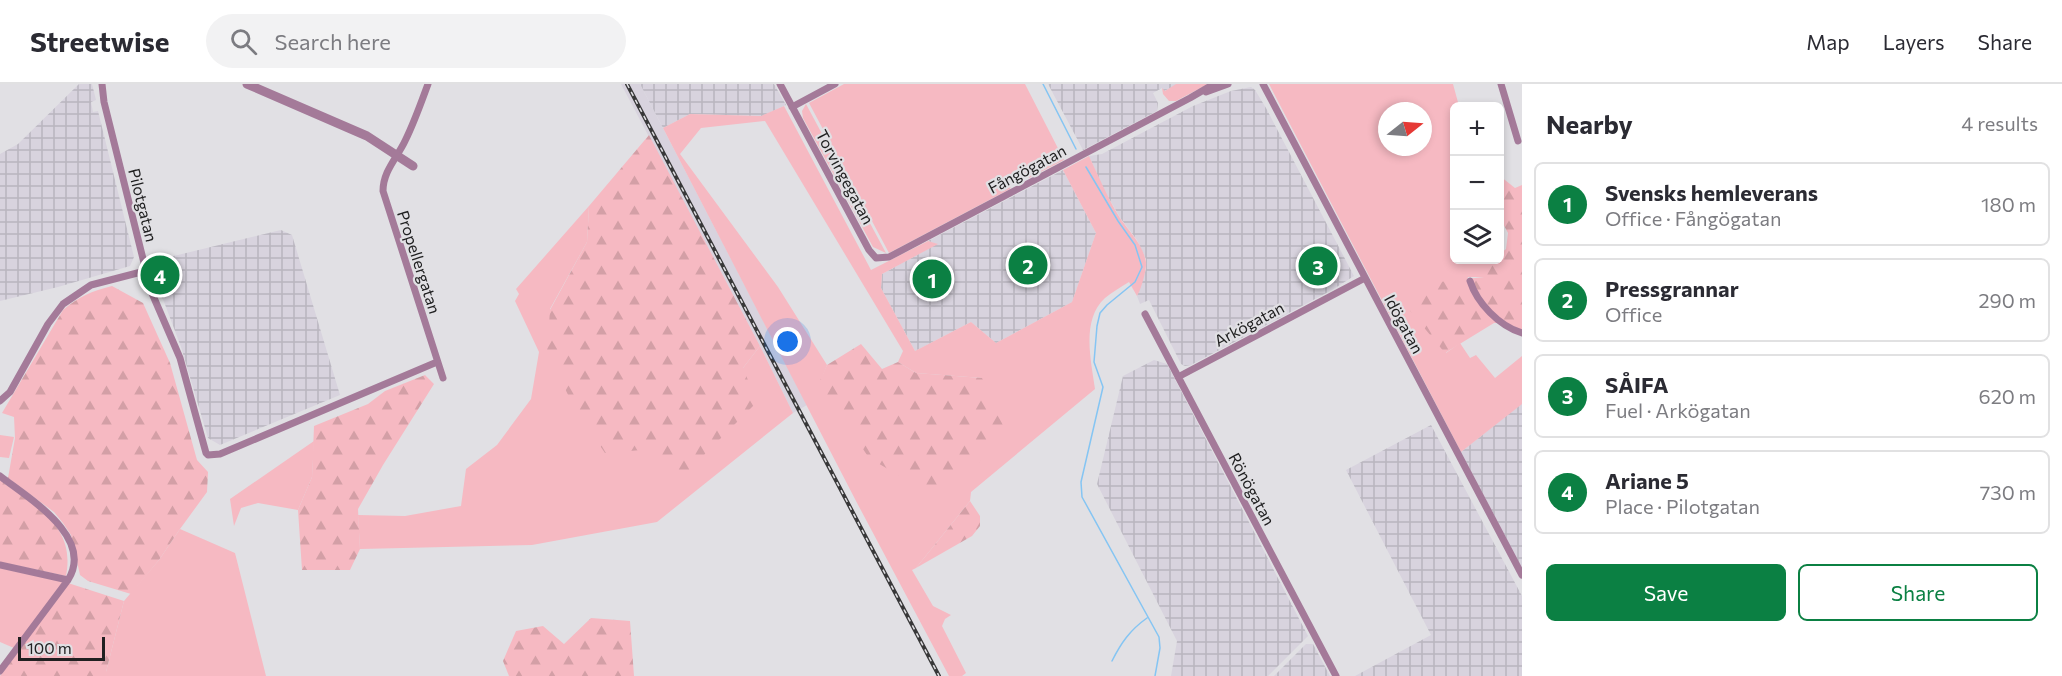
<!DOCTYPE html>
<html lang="en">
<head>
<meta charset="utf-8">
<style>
	:root { --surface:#fff; --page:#f2f2f3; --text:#2b2b33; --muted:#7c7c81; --line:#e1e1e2; --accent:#0b8043 }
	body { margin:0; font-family:Commissioner,sans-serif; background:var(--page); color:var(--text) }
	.controls { position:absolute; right:18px; top:18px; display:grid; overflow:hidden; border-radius:9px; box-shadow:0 3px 9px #0003 }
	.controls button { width:54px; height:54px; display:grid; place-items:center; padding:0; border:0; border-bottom:2px solid var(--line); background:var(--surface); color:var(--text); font:30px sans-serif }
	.compass { position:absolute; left:1378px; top:18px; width:54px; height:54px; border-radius:50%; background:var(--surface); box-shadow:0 3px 9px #0003; rotate:73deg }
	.scale { position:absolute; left:18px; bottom:15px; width:87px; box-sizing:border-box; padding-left:6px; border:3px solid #202021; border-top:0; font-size:16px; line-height:21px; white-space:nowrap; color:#202021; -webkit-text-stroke:4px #e1e0e4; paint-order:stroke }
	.you { position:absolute; left:788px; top:258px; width:21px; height:21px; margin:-15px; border:4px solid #fff; border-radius:50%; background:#1a73e8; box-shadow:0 0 0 9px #1a73e833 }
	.badge { display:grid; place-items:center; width:39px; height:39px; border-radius:50%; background:var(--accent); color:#fff; font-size:20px; font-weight:700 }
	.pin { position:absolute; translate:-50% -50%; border:3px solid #fff; box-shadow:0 2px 6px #0006 }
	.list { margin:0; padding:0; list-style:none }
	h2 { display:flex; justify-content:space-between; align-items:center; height:78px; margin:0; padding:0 24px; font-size:26px }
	h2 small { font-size:20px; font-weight:400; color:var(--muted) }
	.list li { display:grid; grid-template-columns:39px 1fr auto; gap:18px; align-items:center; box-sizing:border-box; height:84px; margin:0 12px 12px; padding:0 12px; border:2px solid var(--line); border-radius:9px }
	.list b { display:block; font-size:22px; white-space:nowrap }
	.list p { margin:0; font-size:20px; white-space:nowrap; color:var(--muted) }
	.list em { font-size:20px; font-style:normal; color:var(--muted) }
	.actions { display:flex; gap:12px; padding:18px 24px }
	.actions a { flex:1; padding:14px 0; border:2px solid var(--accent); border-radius:9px; text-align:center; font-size:21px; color:var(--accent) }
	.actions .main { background:var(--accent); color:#fff }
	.icon { flex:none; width:33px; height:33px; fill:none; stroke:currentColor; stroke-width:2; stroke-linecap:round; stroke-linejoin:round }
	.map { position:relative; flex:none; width:1522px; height:592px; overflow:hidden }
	header { display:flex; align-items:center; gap:36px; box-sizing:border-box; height:84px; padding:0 30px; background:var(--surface); border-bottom:2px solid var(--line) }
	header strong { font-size:28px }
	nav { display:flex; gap:33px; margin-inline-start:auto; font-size:21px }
	.search { width:420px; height:54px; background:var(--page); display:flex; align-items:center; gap:15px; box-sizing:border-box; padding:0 21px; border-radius:33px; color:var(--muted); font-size:22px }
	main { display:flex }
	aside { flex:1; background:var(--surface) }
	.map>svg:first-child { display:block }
	.built { fill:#d8d3de }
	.industrial { fill:url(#industrial-grid) }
	.green { fill:#f6b9c2; fill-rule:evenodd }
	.forest { fill:url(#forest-firs) }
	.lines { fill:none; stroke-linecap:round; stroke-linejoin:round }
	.stream { stroke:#85c5f3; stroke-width:1.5 }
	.minor { stroke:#a47a99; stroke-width:7 }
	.tertiary { stroke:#a47a99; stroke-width:9 }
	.rail-casing { stroke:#383839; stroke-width:4 }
	.rail { stroke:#e1e0e4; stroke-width:1.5; stroke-dasharray:4.5; stroke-linecap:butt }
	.labels { text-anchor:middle; stroke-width:4.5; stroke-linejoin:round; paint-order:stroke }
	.street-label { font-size:16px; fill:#202021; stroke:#e1e0e4 }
</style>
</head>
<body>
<header>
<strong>Streetwise</strong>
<div class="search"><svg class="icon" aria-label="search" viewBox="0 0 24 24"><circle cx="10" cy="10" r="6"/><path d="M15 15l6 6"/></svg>Search here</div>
<nav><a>Map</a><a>Layers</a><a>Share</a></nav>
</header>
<main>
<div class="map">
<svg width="1522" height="592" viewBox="0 0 1522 592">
	<defs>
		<pattern id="industrial-grid" width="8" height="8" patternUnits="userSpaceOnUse" patternTransform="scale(1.5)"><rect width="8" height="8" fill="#d8d3de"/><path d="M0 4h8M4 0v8" fill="none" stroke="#b9b5be"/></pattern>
		<pattern id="forest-firs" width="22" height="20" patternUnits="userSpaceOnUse" patternTransform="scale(1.5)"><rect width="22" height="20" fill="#f6b9c2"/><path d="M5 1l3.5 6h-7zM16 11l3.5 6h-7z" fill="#d39fa6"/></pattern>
	</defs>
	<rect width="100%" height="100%" fill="#e1e0e4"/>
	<path class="built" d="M621,0h19l167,321 -14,8 -33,-67z"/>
	<path class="industrial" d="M79,0h13l4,16 -5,2 2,10 5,-1 36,146 -4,9 -72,21 -58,14v-147l18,-10z
		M640,0h134l12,21 -24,11 -72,-2 -27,14z
		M1048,0h128l1,1 -13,6 -2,-3 -9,5 5,10 -1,8 -74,39z
		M1251,3l4,3 11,18 88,168 -22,14 -141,75 -6,1 -4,-2 -32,-64 -9,4 -3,-8 9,-27v-10l-9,-19 -16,-21 -17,-29 -15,-34 13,-2 91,-48 38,-15z
		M1063,86l33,63 -24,69 -76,41 -25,-21 -56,29 -34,-63 1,-14 55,-30 -9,-3z
		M281,146l11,5 48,160 -120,50 -12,-7 -27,-91 -32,-85z
		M1154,276l13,4 141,272 -40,40h-97l6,-35 -80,-157 26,-108z
		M1521,320h1v164l-61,-116z
		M1431,341l91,171v80h-167l76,-41 -85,-165z
		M1306,560h7l17,32h-56z"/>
	<path class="green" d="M844,0h181l39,76 -35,18 -4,-2 -13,7 -2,6 -121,64 -80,-150z
		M1176,0h32l-32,17h-7l-6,-7 -1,-6 3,3z
		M1269,0h184l6,22h-5v154h36l-6,3v14h-16l-22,76 14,-10 10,15 6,-3 19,23 27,-22v48l-61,48zM1387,27h36v36h-36z
		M806,20l80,149 -13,-6 -70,-129 -1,-7z
		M784,22l87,164 57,-29 10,3 -56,30 -1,14 34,63 56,-29 25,21 76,-41 24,-69 -33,-63 26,-14c10,21 19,43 31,62 9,14 23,26 26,44 1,7 -5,28 -9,34l-8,-14c-8,5 -17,10 -24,16 -24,22 -14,62 -10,91l-124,103 -1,9 -54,67 -4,2 21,36 18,9 -6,4 -3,7 24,47 -4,3h-13l-93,-175 -193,-373 27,-14 71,2zM765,37l138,230 -5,11 18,11 66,5 -162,5 7,-18 -49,-78 -98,-133 21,-26z
		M589,122l-2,36 -37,67 129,170 64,-111 17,-22 33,67 -136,109 -125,23 -172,4 -2,-34 47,1 56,-10 5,-37 31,-24 34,-46 8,-47 -24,-51 4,-7 -3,-5z
		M0,351l14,2 -5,21 -9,-1z
		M314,357l-2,36 -14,33 -40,-7 -17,5 -7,18 -4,-27z
		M180,445l55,24 31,123h-160v-4l18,-71 35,-41z
		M0,484l63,14 -49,66 -14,-6z"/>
	<path class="forest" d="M649,51l111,211 -17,22 14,34 -78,78 -25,-31 -49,4 -30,-44 -28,-57 3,-42 37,-68 2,-36z
		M1500,92l15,12 7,-3v145l-16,-7h-12l-49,30 -38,-46 32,-25 45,-5v-14l6,-3h10v-6l6,-5 2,-16 -8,-15z
		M112,202l31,17 27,60 27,97 11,12 -1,20 -27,37 -21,31 -28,34 -43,-13 -8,-6 -9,-40 -8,-12 -9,-11 -46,-34 7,-40 -1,-21 -12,-4 61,-103c15,-13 29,-19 49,-24z
		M861,260l21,25 16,-7 18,11 66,5 21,47 -28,44 -44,25 -62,-36 -50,-75 8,-18z
		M425,291l9,9 -51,81 -25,44 2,40 -10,21h-48l-4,-60 14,-33 2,-51 54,-22 17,-13z
		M0,396c35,27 76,45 66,96l-66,-14z
		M970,417l10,15v10l-8,10 -56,32z
		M68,499l56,18 -18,71v4h-106z
		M591,534l39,3 4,55h-125l-6,-15 13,-30 27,-5 21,18z"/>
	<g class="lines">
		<path class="stream" d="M1043,0l33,65
			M1086,83l32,54 17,24 7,22 -7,15 -28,23 -7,8 -3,13 -3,36 9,25 -22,95 1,15 77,140 1,11 -5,28
			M1112,577c9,-18 18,-31 35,-43"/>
		<path class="minor" d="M102,0l2,18 47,189 29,67 26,95 2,2 12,-1 217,-92
			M428,0c-7,19 -14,39 -23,57 -8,17 -22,30 -22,50l60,187
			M780,0l89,166 7,8 13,-1 301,-159 24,-14
			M1263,0l259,491
			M1501,0l17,57
			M1206,8l22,-8
			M792,23l43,-23
			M1470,197c7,22 29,45 52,52
			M1145,230l191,362
			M1178,293l187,-99
			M0,317l10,-9 38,-68 15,-20 28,-19 54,-14
			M0,392c28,22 95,61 68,104l-68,91
			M0,481l68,15"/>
		<path class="tertiary" d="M247,0l120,52 46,30"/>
		<defs>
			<path id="rail" d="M627,0l312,592"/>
		</defs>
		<use href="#rail" class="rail-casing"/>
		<use href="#rail" class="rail"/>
	</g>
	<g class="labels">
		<g class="street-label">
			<text transform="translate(1027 85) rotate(-28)" y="6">Fångögatan</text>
			<text transform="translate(845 93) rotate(62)" y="6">Torvingegatan</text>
			<text transform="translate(143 121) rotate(76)" y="6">Pilotgatan</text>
			<text transform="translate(419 178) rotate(72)" y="6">Propellergatan</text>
			<text transform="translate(1249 240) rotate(-28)" y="6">Arkögatan</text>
			<text transform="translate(1404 240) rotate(62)" y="6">Idögatan</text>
			<text transform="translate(1252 405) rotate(62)" y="6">Rönögatan</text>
		</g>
	</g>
</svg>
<div class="controls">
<button>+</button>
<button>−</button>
<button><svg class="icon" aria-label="layers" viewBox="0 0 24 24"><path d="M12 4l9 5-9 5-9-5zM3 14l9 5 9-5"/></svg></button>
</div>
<svg class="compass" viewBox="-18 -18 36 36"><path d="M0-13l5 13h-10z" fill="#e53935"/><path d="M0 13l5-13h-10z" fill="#7c7c81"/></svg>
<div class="scale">100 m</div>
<div class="you"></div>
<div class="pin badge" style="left:932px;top:195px">1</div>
<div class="pin badge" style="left:1028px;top:181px">2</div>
<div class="pin badge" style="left:1318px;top:182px">3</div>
<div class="pin badge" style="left:160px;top:191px">4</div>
</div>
<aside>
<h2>Nearby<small>4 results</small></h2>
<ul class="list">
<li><span class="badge">1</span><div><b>Svensks hemleverans</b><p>Office · Fångögatan</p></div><em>180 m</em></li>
<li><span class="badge">2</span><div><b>Pressgrannar</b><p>Office</p></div><em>290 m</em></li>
<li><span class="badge">3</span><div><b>SÅIFA</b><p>Fuel · Arkögatan</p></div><em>620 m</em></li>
<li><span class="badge">4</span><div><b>Ariane 5</b><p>Place · Pilotgatan</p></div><em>730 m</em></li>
</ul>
<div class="actions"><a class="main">Save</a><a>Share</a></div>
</aside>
</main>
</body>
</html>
